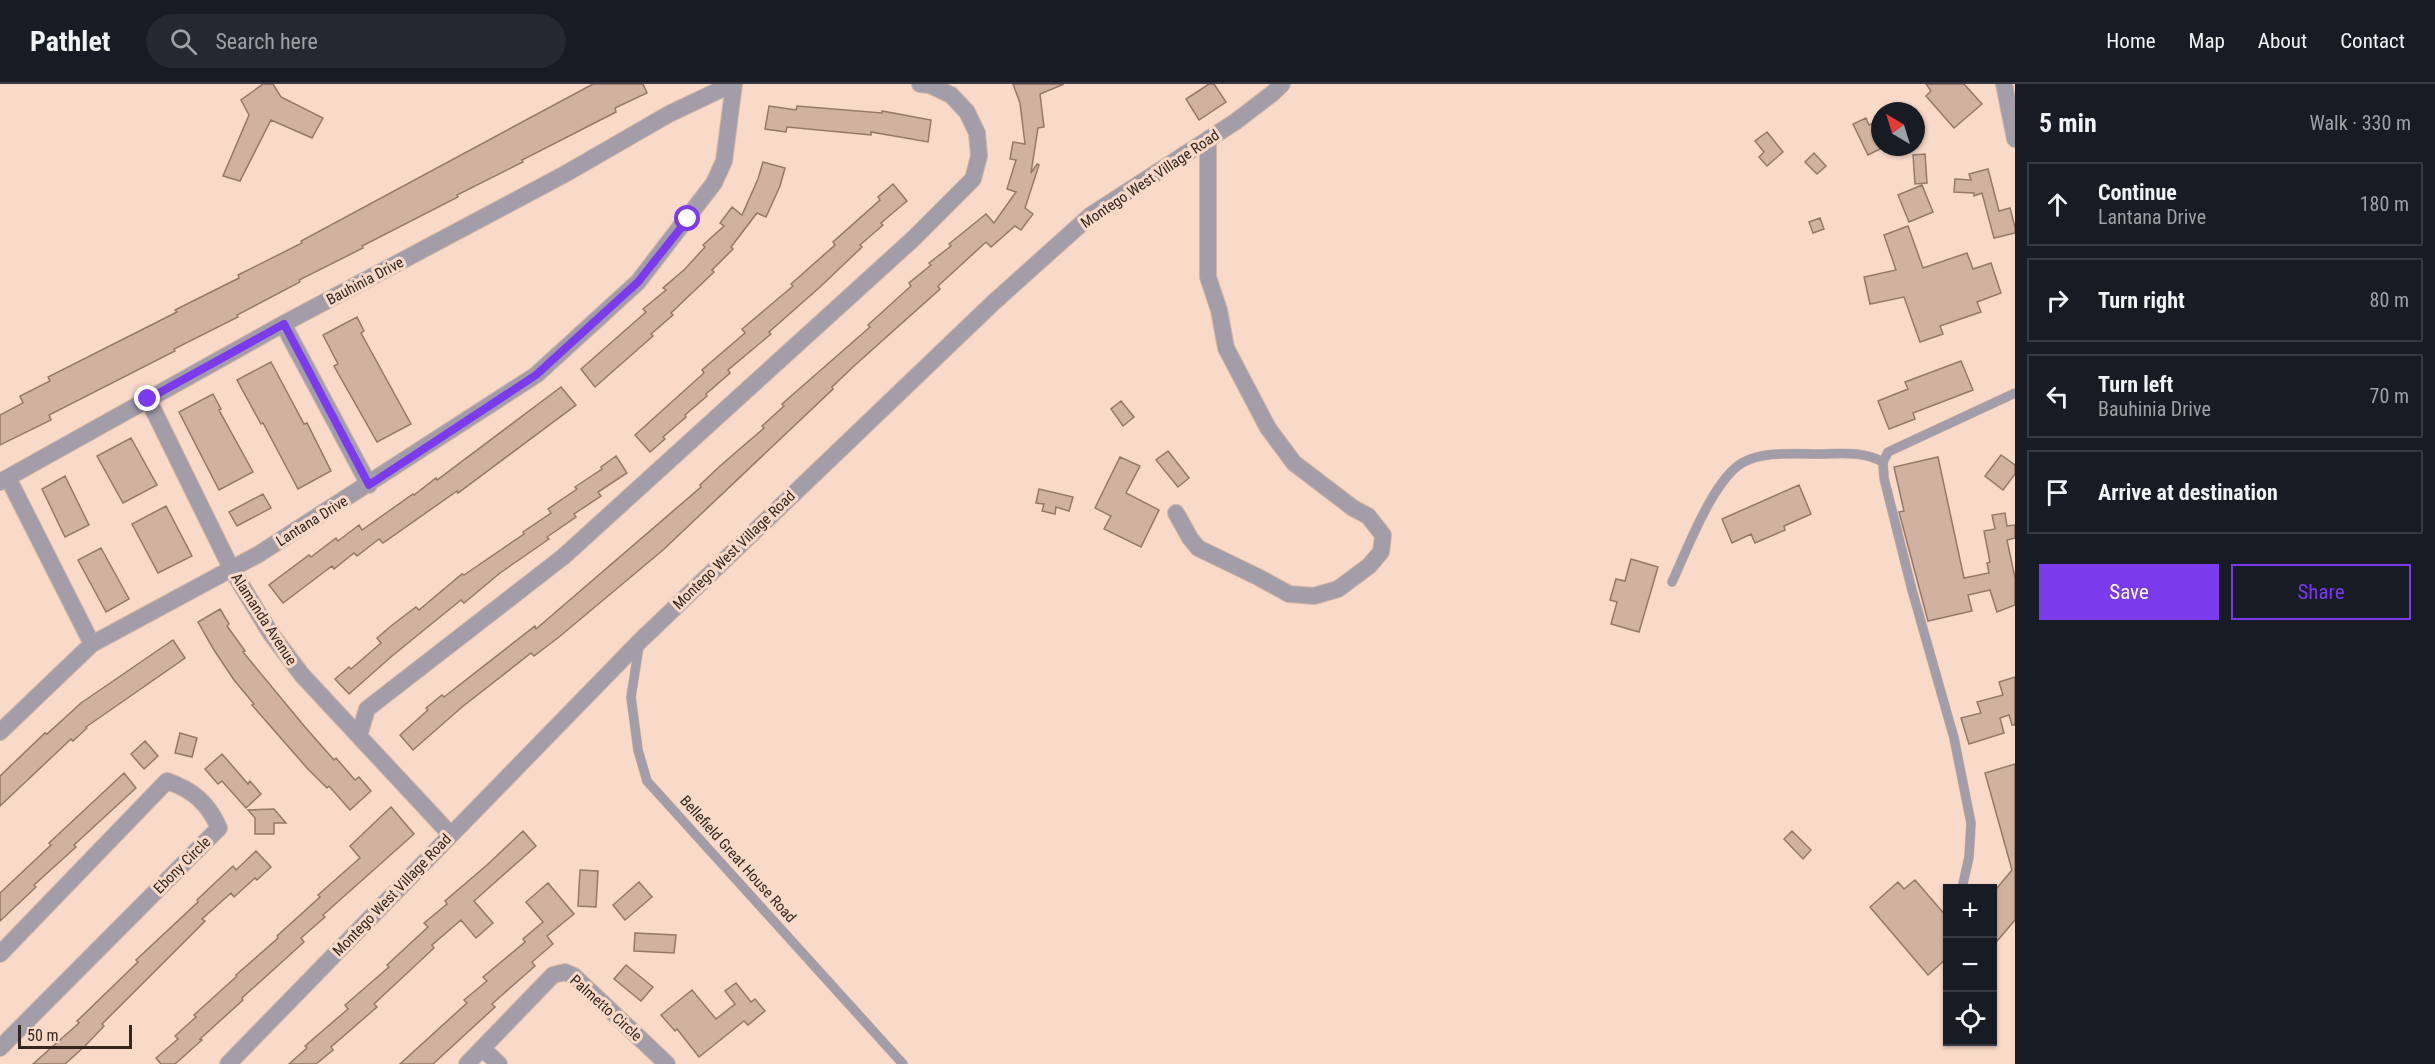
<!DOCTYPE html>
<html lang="en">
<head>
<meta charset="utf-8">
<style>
	:root { --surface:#171b24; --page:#242831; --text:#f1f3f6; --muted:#9ea1a6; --line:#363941; --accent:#7c3aed }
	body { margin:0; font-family:"Roboto Condensed",sans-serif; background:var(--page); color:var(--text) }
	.controls { position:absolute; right:18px; bottom:18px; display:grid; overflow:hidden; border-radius:0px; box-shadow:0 2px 4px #0004 }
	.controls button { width:54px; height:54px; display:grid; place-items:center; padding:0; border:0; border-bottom:2px solid var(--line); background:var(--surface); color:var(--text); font:30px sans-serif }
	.compass { position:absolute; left:1871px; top:18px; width:54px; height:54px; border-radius:50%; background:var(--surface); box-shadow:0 2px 4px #0004; rotate:322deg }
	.scale { position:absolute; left:18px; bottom:15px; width:114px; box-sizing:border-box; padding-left:6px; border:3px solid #32261f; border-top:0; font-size:16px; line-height:21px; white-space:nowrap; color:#32261f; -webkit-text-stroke:4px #f9d9c8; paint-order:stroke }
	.stop { position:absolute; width:18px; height:18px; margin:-14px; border:4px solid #7c3aed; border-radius:50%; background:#fff }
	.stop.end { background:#7c3aed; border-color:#fff; box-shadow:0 2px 6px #0008 }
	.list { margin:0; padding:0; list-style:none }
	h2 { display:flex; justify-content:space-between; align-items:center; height:78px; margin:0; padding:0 24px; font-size:26px }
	h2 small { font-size:20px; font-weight:400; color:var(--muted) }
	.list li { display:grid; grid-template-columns:39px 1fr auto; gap:18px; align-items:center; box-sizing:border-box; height:84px; margin:0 12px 12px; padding:0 12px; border:2px solid var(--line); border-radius:0px }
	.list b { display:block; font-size:22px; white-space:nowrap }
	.list p { margin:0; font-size:20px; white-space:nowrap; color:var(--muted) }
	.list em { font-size:20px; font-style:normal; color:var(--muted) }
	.actions { display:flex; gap:12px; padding:18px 24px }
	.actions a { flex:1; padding:14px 0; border:2px solid var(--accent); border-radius:0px; text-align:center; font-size:21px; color:var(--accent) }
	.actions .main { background:var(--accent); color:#fff }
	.icon { flex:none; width:33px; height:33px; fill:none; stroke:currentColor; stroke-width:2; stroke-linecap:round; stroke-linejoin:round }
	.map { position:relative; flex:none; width:2015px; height:980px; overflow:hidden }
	header { display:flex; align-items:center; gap:36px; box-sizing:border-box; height:84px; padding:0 30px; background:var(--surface); border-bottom:2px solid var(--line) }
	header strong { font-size:28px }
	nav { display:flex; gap:33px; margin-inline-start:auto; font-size:21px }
	.search { width:420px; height:54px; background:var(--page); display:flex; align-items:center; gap:15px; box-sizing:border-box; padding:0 21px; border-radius:33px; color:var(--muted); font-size:22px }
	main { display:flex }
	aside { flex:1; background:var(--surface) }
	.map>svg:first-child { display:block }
	.building { fill:#d1b2a1; stroke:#957869; stroke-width:1.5 }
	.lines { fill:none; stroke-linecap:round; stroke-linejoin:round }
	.service-casing { stroke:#d1b5a6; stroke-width:10 }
	.minor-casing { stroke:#d1b5a6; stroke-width:18 }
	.service { stroke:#a39da9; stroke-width:9 }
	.minor { stroke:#a39da9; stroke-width:16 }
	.route { stroke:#7c3aed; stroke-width:8 }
	.labels { text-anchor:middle; stroke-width:6; stroke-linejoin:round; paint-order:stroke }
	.street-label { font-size:15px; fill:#32261f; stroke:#f9d9c8 }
</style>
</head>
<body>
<header>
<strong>Pathlet</strong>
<div class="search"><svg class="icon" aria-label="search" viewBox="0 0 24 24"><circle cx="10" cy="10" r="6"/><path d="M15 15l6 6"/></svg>Search here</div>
<nav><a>Home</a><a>Map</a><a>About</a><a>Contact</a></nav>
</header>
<main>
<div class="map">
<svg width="2015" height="980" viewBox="0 0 2015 980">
	<rect width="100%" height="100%" fill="#f9d9c8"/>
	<path class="building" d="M263,0h10l8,13 42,21 -11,20 -41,-18 -31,61 -17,-5 26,-61 -8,-15z
		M593,0h50l4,9 -32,15 1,4 -94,48 1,2 -66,33 1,2 -96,49 1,2 -64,32 1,2 -63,33 1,2 -64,32 1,2 -126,64 2,5 -51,25v-30l23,-12 -3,-7 30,-15 -2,-4 129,-65 -2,-2 64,-32 -1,-3 64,-32 -1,-2z
		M1013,0h51l-24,10 4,33 -6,1 -7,45 6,-9 2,1 -14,43 8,6 -12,16 -6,-4 -24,21 -5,-5 -48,44 2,3 -86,77 -22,21 1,2 -170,161 -104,87 -25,19 -3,-3 -69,54 -49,43 -13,-15 28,-25 -2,-2 16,-13 2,2 91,-71 1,3 165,-142 -1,-2 20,-19 44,-38 -2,-2 22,-20 -2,-2 88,-77 -2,-2 43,-39 -2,-3 22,-18 -2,-2 22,-17 -2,-2 37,-30 8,9 22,-31 -9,-3 9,-29 -6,-1 3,-17 12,2 -5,-41z
		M1209,0h5l12,18 -27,18 -13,-21z
		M1926,0h38l18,20 -28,24 -28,-32 5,-5z
		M769,22l27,4 1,-4 85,7v-2l49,9 -3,22 -57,-10v3l-84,-8 -1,5 -21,-3z
		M1866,34l3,7 11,-5v29l-12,6 -15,-31z
		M1767,48l16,20 -16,14 -8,-9 5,-5 -9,-11z
		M1814,69l12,13 -9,8 -12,-12z
		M1925,70l2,29 -12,1 -2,-29z
		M763,78l22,6 -5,18 -14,31 -9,-4 -26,34 2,2 -21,21 2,2 -43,41 2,2 -22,19 2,2 -58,51 -14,-18 65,-57 -3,-3 23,-19 -3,-2 22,-19 20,-22 -2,-2 21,-19 -4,-3 12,-16 10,8 16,-36z
		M1988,85l11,42 11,-3 5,19v6l-21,5 -12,-45 -8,3v-3l-20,-1 1,-13 16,1 -2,-6z
		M893,100l14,17 -26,22 2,2 -23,20 2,2 -42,40 -51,45 2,2 -43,36 2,3 -24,21 1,2 -22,19 1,2 -23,20 2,2 -15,13 -15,-17 69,-62 -2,-3 43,-37 -3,-4 51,-43 -2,-2 44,-39 -2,-3 47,-42 -2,-3z
		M1922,101l11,27 -24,10 -11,-27z
		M1820,134l4,11 -11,4 -4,-11z
		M1908,142l15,42 44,-15 6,16 18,-6 10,30 -24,9 4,10 -41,14 3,8 -23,8 -16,-45 -34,7 -6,-27 32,-7 -12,-35z
		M357,233l7,14 -3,2 50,91 -34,18 -43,-76 4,-2 -15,-29z
		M1961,277l12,29 -60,23 2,6 -26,10 -11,-28 30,-12 -3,-7z
		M271,278l33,62 3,-1 24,48 -33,18 -35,-66 -2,1 -24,-44z
		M561,303l15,18 -118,88 -1,-2 -74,52 -4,-4 -22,17 -3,-3 -20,16 -2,-3 -49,37 -14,-18 40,-30 2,2 25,-19 2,3 21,-16 3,5 51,-36 1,1 22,-17 1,2z
		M213,310l8,15 -2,1 34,62 -34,18 -40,-78z
		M1121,317l13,16 -11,9 -12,-17z
		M131,354l26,47 -34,18 -26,-47z
		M1168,367l21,27 -11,9 -22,-27z
		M2001,371l14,10v9l-12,16 -18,-14z
		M616,372l11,17 -29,19 3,4 -27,18 2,3 -29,20 2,2 -49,34 -36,30 -3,-3 -69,56 -43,38 -14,-15 14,-12 2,2 30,-26 -4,-5 14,-12 25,-19 3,3 43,-36 2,1 60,-41 -1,-2 28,-19 -3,-4 29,-20 -2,-2 27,-18 -1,-2z
		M1120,373l20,9 -14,27 33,17 -18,37 -37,-18 7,-13 -16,-8z
		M1938,373l26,121 25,-5 -2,-10 3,-1 -6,-31 11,-2 -3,-14 13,-2 2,13 8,-1v13l-8,2 8,38v27l-18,7 -7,-22 -22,5 4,16 -44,10 -29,-109 5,-1 -10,-44z
		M65,392l24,49 -24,12 -23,-48z
		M1799,401l12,29 -27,12 1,4 -30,13 -4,-9 -19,9 -10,-24z
		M1039,405l34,8 -4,14 -13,-4 -1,7 -13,-3 2,-7 -8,-1z
		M263,410l8,14 -34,18 -8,-14z
		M166,422l26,50 -34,17 -26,-49z
		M101,464l28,51 -23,13 -28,-52z
		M1631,475l27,8 -19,65 -28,-8 6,-22 -7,-2 6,-21 9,2z
		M220,525l9,15 -2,2 18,25 -2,1 62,75 29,33 2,-2 19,22 4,-3 12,14 -21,19 -21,-24 -2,2 -20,-20 -55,-63 2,-1 -20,-24 -20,-30 -16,-28z
		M173,556l12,18 -99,69 1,1 -14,13 -2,-2 -71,67v-30l45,-43 2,1 34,-31z
		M2015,593v48h-3l-3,-10 -9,3 4,15 -35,11 -8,-26 20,-5 -4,-11 26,-7 -4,-13z
		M180,649l17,5 -5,19 -17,-4z
		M145,657l13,15 -14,13 -13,-15z
		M222,670l26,30 2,-3 11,13 -15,14 -24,-27 -4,3 -13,-15z
		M2015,680v156l-23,27v-53l20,-24 -27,-97z
		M124,689l12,15 -62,57 2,2 -42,38 2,2 -36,34v-28l51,-48 -2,-2z
		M391,723l23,27 -91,81 2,2 -24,21 3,4 -62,56 1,2 -43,39 2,1 -27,24h-14l-5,-6 22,-19 -3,-3 21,-19 -2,-2 43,-39 -1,-1 42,-37 -1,-2 43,-39 -2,-2 42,-37 -10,-12z
		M274,725l12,14h-12v11h-19v-16l-7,-8z
		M523,747l13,15 -62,55 19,22 -17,15 -15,-18 -29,25 2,3 -60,56 3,3 -46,40 2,3 -17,14h-27l18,-16 -2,-2 43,-37 -3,-4 44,-38 -2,-2 41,-38 -4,-4 23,-19 -2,-3 42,-36z
		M1792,747l19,19 -8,9 -19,-20z
		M256,767l15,16 -14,13 -2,-2 -21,19 -3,-4 -29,26 3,2 -103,103 2,2 -19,20 -20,18h-32l46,-41 -2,-2 61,-59 -2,-2 62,-58 -1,-2 21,-20 15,-14 3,4z
		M580,786l18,1 -2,36 -18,-1z
		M1915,796l32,37v41l-19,17 -58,-68 28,-25 6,7z
		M639,798l13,15 -27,23 -12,-15z
		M548,799l26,31 -27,22 6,8 -21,18 3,4 -43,38 3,3 -62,57h-33l67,-61 -3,-3 23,-19 -4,-4 42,-35 -2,-3 20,-17 -17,-20z
		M635,849l41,2 -2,18 -40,-2z
		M626,881l27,22 -12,14 -27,-22z
		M736,899l15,19 4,-3 10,12 -17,14 -4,-4 -45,36 -22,-28 -2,2 -14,-16 31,-25 24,29 19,-15 -10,-13z"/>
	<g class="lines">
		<defs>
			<path id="service" d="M1672,498c15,-32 41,-102 70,-119 21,-12 49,-9 73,-9 25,0 45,-4 68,8
				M639,562l-8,51 7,53 9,31 256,283
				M1962,804l7,-31 2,-34 -17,-85 -42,-148 -28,-112 -1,-16 5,-10 127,-59"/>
			<path id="minor" d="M2004,0l11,55
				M283,240l86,161
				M148,315l84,171 39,64 31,41 149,160
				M8,394l84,166
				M0,398l283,-158 282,-150 104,-60 63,-30
				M1176,429l14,25 8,10 60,29 31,17 25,2 24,-7 31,-23 12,-14 2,-17 -15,-19 -15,-8 -59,-45 -26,-35 -42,-80 -7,-38 -11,-33v-138
				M0,648l92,-88 167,-90 277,-179 102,-93 76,-99 10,-22 10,-77
				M359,652l8,-27 196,-152 350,-318 60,-60 6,-23 -2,-23 -10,-21 -16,-17 -21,-10 -10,-1
				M0,870l167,-173c26,9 41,22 52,47l-219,220
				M483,965l16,15
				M228,980l412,-423 354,-339 97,-87 144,-93 38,-29 9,-9
				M467,980l86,-89 12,-3 9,4 93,88"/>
		</defs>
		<use href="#service" class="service-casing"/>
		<use href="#minor" class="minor-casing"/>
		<use href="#service" class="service"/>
		<use href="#minor" class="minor"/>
	</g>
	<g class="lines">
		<path class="route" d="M148,315l136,-75 85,161 167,-110 102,-93 50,-63"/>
	</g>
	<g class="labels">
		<g class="street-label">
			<text transform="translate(1150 95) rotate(-34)" y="5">Montego West Village Road</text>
			<text transform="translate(365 197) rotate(-28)" y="5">Bauhinia Drive</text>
			<text transform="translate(312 437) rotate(-32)" y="5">Lantana Drive</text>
			<text transform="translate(734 466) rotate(-44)" y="5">Montego West Village Road</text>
			<text transform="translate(264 535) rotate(57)" y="5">Alamanda Avenue</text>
			<text transform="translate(738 775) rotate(48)" y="5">Bellefield Great House Road</text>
			<text transform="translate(182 781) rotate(-45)" y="5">Ebony Circle</text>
			<text transform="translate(392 811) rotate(-46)" y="5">Montego West Village Road</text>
			<text transform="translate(606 924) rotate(42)" y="5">Palmetto Circle</text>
		</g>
	</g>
</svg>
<div class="controls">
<button>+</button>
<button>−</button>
<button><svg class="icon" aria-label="locate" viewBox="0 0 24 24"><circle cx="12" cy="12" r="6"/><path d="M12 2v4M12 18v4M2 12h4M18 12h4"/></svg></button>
</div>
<svg class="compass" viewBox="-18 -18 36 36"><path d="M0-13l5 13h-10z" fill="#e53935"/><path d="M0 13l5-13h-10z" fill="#9ea1a6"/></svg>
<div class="scale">50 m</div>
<div class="stop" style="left:688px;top:135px"></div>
<div class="stop end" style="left:148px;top:315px"></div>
</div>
<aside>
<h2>5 min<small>Walk · 330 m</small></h2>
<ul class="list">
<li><svg class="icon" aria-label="ahead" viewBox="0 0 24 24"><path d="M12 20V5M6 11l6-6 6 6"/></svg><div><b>Continue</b><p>Lantana Drive</p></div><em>180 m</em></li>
<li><svg class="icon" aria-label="right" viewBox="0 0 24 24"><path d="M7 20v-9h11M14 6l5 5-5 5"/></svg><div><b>Turn right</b></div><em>80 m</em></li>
<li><svg class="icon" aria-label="left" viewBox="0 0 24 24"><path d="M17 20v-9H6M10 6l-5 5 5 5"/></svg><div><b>Turn left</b><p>Bauhinia Drive</p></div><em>70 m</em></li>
<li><svg class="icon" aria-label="arrive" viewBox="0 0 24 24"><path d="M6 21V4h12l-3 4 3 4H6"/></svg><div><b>Arrive at destination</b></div></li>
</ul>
<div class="actions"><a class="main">Save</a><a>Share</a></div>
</aside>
</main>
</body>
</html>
